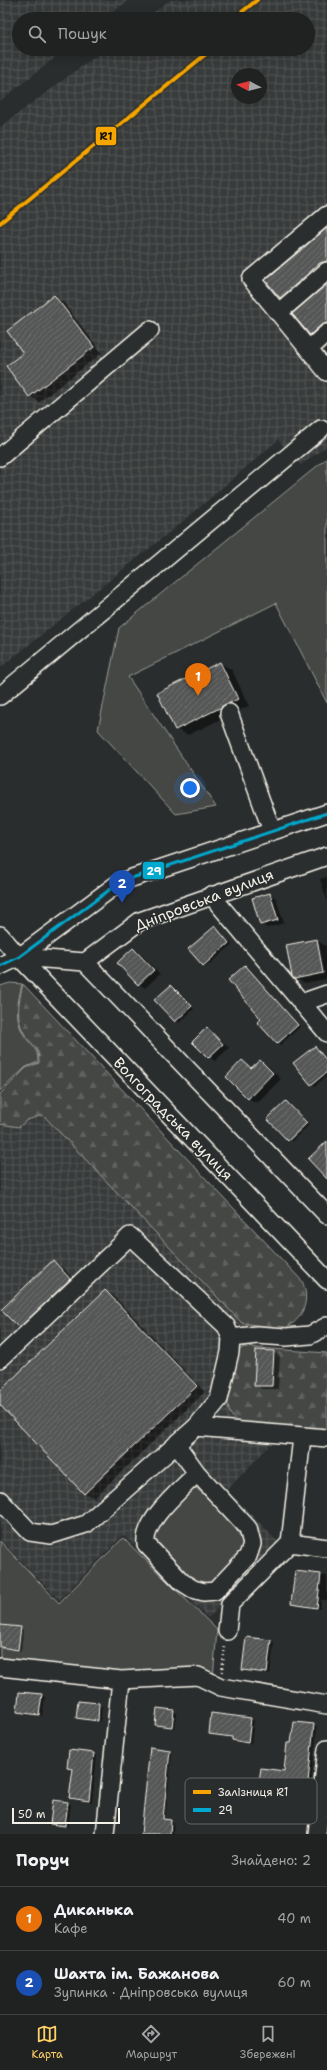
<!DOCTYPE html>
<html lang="uk">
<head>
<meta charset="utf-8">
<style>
	:root { --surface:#202222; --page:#282a2a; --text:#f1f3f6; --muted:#a2a4a5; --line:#3d3f40; --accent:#ffd166 }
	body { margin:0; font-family:"Shantell Sans",sans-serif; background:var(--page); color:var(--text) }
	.compass { position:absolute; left:231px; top:68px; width:36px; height:36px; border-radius:50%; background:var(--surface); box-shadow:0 2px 10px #0003; rotate:277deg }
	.scale { position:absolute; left:12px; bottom:10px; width:108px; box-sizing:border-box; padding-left:4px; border:2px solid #f4f1e8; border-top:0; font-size:11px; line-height:14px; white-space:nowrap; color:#f4f1e8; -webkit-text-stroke:3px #2a2d2e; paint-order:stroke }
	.you { position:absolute; left:190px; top:788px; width:14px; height:14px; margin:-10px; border:3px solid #fff; border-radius:50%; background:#1a73e8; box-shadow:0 0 0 6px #1a73e833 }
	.badge { display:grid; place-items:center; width:26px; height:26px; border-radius:50%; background:var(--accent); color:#fff; font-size:13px; font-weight:700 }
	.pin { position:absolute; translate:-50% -33px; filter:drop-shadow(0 1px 2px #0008) }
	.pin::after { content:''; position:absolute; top:21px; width:14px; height:12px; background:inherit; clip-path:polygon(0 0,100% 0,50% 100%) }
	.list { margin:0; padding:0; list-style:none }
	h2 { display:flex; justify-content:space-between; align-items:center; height:52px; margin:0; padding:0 16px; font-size:17px }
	h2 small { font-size:13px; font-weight:400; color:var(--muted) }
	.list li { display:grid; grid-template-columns:26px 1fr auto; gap:12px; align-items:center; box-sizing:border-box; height:64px; padding:0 16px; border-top:1px solid var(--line) }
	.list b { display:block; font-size:15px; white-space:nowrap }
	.list p { margin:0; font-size:13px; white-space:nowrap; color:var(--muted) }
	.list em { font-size:13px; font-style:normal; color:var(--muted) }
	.icon { flex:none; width:22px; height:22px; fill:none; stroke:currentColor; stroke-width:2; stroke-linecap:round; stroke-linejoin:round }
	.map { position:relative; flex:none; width:327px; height:1834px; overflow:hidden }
	.search { position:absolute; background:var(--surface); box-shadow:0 2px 10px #0003; left:12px; right:12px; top:12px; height:44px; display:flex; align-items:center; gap:10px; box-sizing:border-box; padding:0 14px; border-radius:22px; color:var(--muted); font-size:15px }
	.sheet { height:180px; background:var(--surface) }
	nav { display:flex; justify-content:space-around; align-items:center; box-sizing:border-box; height:56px; border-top:1px solid var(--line); background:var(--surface); font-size:11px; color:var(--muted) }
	nav a { display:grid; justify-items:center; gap:2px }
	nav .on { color:var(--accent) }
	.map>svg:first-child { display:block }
	.industrial { fill:url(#industrial-grid); fill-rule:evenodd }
	.grass { fill:#444645; stroke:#9c9c96 }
	.forest { fill:url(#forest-firs); stroke:#9c9c96 }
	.shadow { fill:#0007 }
	.building { fill:url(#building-hatch); stroke:#f4f1e8 }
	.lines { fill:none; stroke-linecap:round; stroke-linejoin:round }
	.minor-casing { stroke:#f4f1e8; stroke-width:20 }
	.path { stroke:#f4f1e8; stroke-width:2.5; stroke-dasharray:1 3; stroke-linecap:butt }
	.minor { stroke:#2a2d2e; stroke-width:17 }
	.bus-1-casing { stroke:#2a2d2e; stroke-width:6 }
	.bus-1 { stroke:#00a9ce; stroke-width:3 }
	.rail-1-casing { stroke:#2a2d2e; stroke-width:7 }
	.rail-1 { stroke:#f7a600; stroke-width:4 }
	.labels { text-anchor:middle; stroke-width:3; stroke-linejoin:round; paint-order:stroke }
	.street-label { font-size:15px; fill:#f4f1e8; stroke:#2a2d2e }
	.key { fill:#2a2d2e; stroke:#676866; stroke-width:1 }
	.key-label { font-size:11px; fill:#f4f1e8 }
	.line-badge { stroke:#2a2d2e; stroke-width:1.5 }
	.badge-label { font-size:11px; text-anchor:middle; font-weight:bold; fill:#fff }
	.pale-badge-label { font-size:11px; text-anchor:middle; font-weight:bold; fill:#111 }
</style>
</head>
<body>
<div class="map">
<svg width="327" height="1834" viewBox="0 0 327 1834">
	<defs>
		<pattern id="industrial-grid" width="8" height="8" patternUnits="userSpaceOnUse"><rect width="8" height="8" fill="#373a3a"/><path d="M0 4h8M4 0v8" fill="none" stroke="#555756"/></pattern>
		<pattern id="forest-firs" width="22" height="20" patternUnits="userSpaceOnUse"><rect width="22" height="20" fill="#444645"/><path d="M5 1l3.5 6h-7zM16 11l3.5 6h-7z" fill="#606160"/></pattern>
		<pattern id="building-hatch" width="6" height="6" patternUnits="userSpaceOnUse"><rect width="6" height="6" fill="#555756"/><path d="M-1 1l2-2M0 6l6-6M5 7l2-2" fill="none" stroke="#6e706e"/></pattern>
	</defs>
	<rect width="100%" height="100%" fill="#2a2d2e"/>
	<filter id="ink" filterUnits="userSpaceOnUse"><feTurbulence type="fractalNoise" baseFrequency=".025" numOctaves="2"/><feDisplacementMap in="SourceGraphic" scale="8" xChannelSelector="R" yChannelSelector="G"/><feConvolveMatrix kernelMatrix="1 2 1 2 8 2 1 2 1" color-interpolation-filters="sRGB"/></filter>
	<g filter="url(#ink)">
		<path class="industrial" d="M0,0h129l-25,19h-85v30h47l-66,52z
			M170,0h157v446l-26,19 -23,-25 -92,79 -186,149v-541l105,-78h203v-30h-163zM237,74h24v24h-24z
			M26,1068l232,239 -2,43 13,84 -1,13 -41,43 54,55 -73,73 -85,-83 -64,65 -59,-61v-445z"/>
		<path class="grass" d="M327,458v245l-51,-100 -148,74 88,130 -40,7 -78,-84 21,-102z
			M10,983l12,1c-4,17 -8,33 1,49 7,14 15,12 15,29l-12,5 -26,24v-105z
			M194,1486c14,13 52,44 49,64l-30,32 -7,2 -19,-7 -33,-37 5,-16z
			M123,1538l94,92 -4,48 -92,-2 -121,-12v-123l59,62z"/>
		<path class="forest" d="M23,984l279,297c9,19 1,39 -18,48l-42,-6 -199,-208 -16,5 -8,7 -19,-3v-30l26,-26 13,-5c0,-19 -7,-16 -15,-30 -9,-16 -5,-32 -1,-49z
			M244,1347l83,6v78l-90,-9c-6,-6 -9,-11 -9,-20l9,-46 1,-5z"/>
		<path class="shadow" d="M327,229v35l-44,35 -3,-1z
			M327,285v40l-14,11 -3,-2z
			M54,296l9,6 39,51 -63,49 -9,-6 -23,-30 18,-13z
			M327,347v8l-3,-4z
			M220,663l12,7 17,36 -61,29 -12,-6z
			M327,877v24l-7,-22z
			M270,894l6,4 8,25 -17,5 -6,-4z
			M215,927l17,18 -26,22 -3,-2z
			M316,940l10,6 1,33 -22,4 -10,-5z
			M133,949l7,4 20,21 -15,14 -6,-4z
			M245,966l55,61 -20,18 -3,-2 -14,-24z
			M171,986l23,23 -15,14 -23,-23z
			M207,1028l6,4 16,16 -14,13 -6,-4 -16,-15z
			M315,1047l12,13v16l-12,10 -3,-2z
			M243,1061l10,7 7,-7 9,6 12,12 -24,24 -9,-5z
			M289,1104l20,21 -17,16 -3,-1z
			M53,1262l9,5 17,17 -51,48 -9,-5z
			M105,1291l9,5 91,96 -111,106 -9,-5 -85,-89v-12z
			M273,1352l7,4 -2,33h-16l-7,-4z
			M296,1572l31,4v24h-6l-1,9 -28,-5z
			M0,1626l23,4 -2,21 -21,-3z
			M247,1638l27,4 -4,32 -27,-5z
			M42,1695l3,2 -3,19 -24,-4z
			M79,1702l23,4 -2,16 -23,-4z
			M174,1711l3,2 -2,15 -19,-3z
			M212,1714l42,6 -3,24 -15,-2 -3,-2v-3l-23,-4z
			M295,1723l22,4 -7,66 -18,-2 -2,20 -16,-2 -3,-1 2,-17 -14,-3 26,-16 7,-27z
			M169,1751l3,1 -7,68 9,3 -1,11h-31z
			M94,1754l3,1 -5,47 -19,-2 -3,-2 3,-29 -5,-2z
			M68,1803l3,1 -3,23 -17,-4z"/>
		<path class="building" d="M327,228v33l-7,2 -40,35 -15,-18z
			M327,284v39l-6,2 -11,10 -18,-21z
			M54,295l40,52 -65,50 -23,-31 17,-13 -16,-22z
			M220,662l18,37 -63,31 -18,-37z
			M270,893l8,27 -18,5 -8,-27z
			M215,926l14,17 -26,23 -15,-17z
			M317,939l6,34 -29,6 -2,-3 -6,-31z
			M133,948l21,22 -16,15 -21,-22z
			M245,965l53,60 -21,19 -20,-22 4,-3 -33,-39z
			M171,985l21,21 -17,16 -21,-22z
			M207,1027l16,17 -15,14 -16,-16z
			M315,1046l12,15v11l-16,13 -18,-22z
			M242,1060l9,8 9,-8 13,13 -25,26 -22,-22z
			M286,1101l21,22 -19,18 -21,-22z
			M327,1141v38l-19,-20z
			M53,1260l17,19 -51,49 -18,-18z
			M105,1290l92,96 -113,108 -84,-89v-14z
			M256,1350l18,1 -2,35h-18z
			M295,1571l26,3 -4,34 -26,-4z
			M0,1625l21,2 -3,23 -18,-3z
			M246,1637l25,3 -4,33 -25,-3z
			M19,1692l23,2 -3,21 -22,-3z
			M78,1701l21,2 -1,18 -22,-3z
			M157,1708l17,2 -2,17 -17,-2z
			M211,1713l40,5 -3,25 -16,-3v-3l-23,-3z
			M294,1722l20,2 -7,68 -18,-2 -2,20 -18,-2 3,-18 -14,-2 3,-20 23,3 3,-28h4z
			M150,1747l20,3 -7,69 8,1 -1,14h-29z
			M69,1750l25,3 -5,48 -20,-3 4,-29 -6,-1z
			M53,1800l15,2 -3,24 -15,-2z"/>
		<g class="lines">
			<defs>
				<path id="minor" d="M327,215l-76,64 76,93
					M278,313l49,-42
					M309,349l18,-16
					M0,457l150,-127
					M0,696l321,-267
					M229,713l43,118
					M211,895l116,138
					M0,935l19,22 308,323
					M19,957l66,5 55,-41 187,-65
					M85,962l242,253
					M0,966l19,-9 101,-75 207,-69
					M301,1003l26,-9
					M231,1338l26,-3 29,2 24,-2 17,-9
					M0,1359l130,-123 96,90 5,12 -1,14 -11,47 -23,28 -110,97 -35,11 -21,-3 -30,-32
					M196,1427l131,11
					M176,1444l21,29 51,55 4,16 -4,12 -33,35 -11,1 -11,-3 -11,-7 -36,-38c-3,-24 35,-54 51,-71
					M290,1543l37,5
					M227,1631l3,-27 60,-61 12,-106
					M0,1667l121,13 77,-4 23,11 106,18
					M105,1834l16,-154
					M317,1834l10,-85"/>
			</defs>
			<use href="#minor" class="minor-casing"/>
			<path class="path" d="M222,1672l3,-27"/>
			<use href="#minor" class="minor"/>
			<defs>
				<path id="bus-1" d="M0,966l19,-9 101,-75 207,-69"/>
			</defs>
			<use href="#bus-1" class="bus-1-casing"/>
			<use href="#bus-1" class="bus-1"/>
			<defs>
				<path id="rail-1" d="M233,19l24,-19
					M0,223l212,-174"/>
			</defs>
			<use href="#rail-1" class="rail-1-casing"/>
			<use href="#rail-1" class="rail-1"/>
		</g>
	</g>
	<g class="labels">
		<g class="street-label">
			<text transform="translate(204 900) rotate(-21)" y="5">Дніпровська вулиця</text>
			<text transform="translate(173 1119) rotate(46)" y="5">Волгоградська вулиця</text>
		</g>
	</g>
	<rect x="185" y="1778" width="132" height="46" rx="6" class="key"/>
	<rect x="193" y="1790" width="18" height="4" fill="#f7a600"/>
	<rect x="193" y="1808" width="18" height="4" fill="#00a9ce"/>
	<g class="key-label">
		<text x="218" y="1796">Залізниця R1</text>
		<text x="218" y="1814">29</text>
	</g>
	<g class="line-badge">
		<rect x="95" y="126" width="22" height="20" rx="4" fill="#f7a600"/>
		<rect x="142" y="861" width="23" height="19" rx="4" fill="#00a9ce"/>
	</g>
	<g class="badge-label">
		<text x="154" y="875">29</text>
	</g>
	<g class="pale-badge-label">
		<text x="106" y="140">R1</text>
	</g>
</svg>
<svg class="compass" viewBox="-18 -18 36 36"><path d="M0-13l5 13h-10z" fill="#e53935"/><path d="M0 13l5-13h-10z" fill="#a2a4a5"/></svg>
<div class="scale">50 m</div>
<div class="you"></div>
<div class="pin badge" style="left:198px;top:696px;background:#e8710a">1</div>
<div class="pin badge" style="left:122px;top:903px;background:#1a4fb4">2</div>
<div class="search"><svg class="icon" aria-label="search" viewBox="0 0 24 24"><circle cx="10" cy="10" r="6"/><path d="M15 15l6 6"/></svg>Пошук</div>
</div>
<section class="sheet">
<h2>Поруч<small>Знайдено: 2</small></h2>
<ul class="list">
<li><span class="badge" style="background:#e8710a">1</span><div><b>Диканька</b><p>Кафе</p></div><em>40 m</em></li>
<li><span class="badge" style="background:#1a4fb4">2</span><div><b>Шахта ім. Бажанова</b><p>Зупинка · Дніпровська вулиця</p></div><em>60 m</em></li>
</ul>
</section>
<nav>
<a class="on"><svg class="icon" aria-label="map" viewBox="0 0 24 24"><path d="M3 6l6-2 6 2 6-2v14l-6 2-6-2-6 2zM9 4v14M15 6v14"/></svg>Карта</a>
<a><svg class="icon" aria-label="directions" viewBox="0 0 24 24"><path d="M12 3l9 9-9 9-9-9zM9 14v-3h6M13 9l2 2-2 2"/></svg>Маршрут</a>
<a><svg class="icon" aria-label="saved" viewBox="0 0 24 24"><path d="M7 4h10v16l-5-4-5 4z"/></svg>Збережені</a>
</nav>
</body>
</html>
